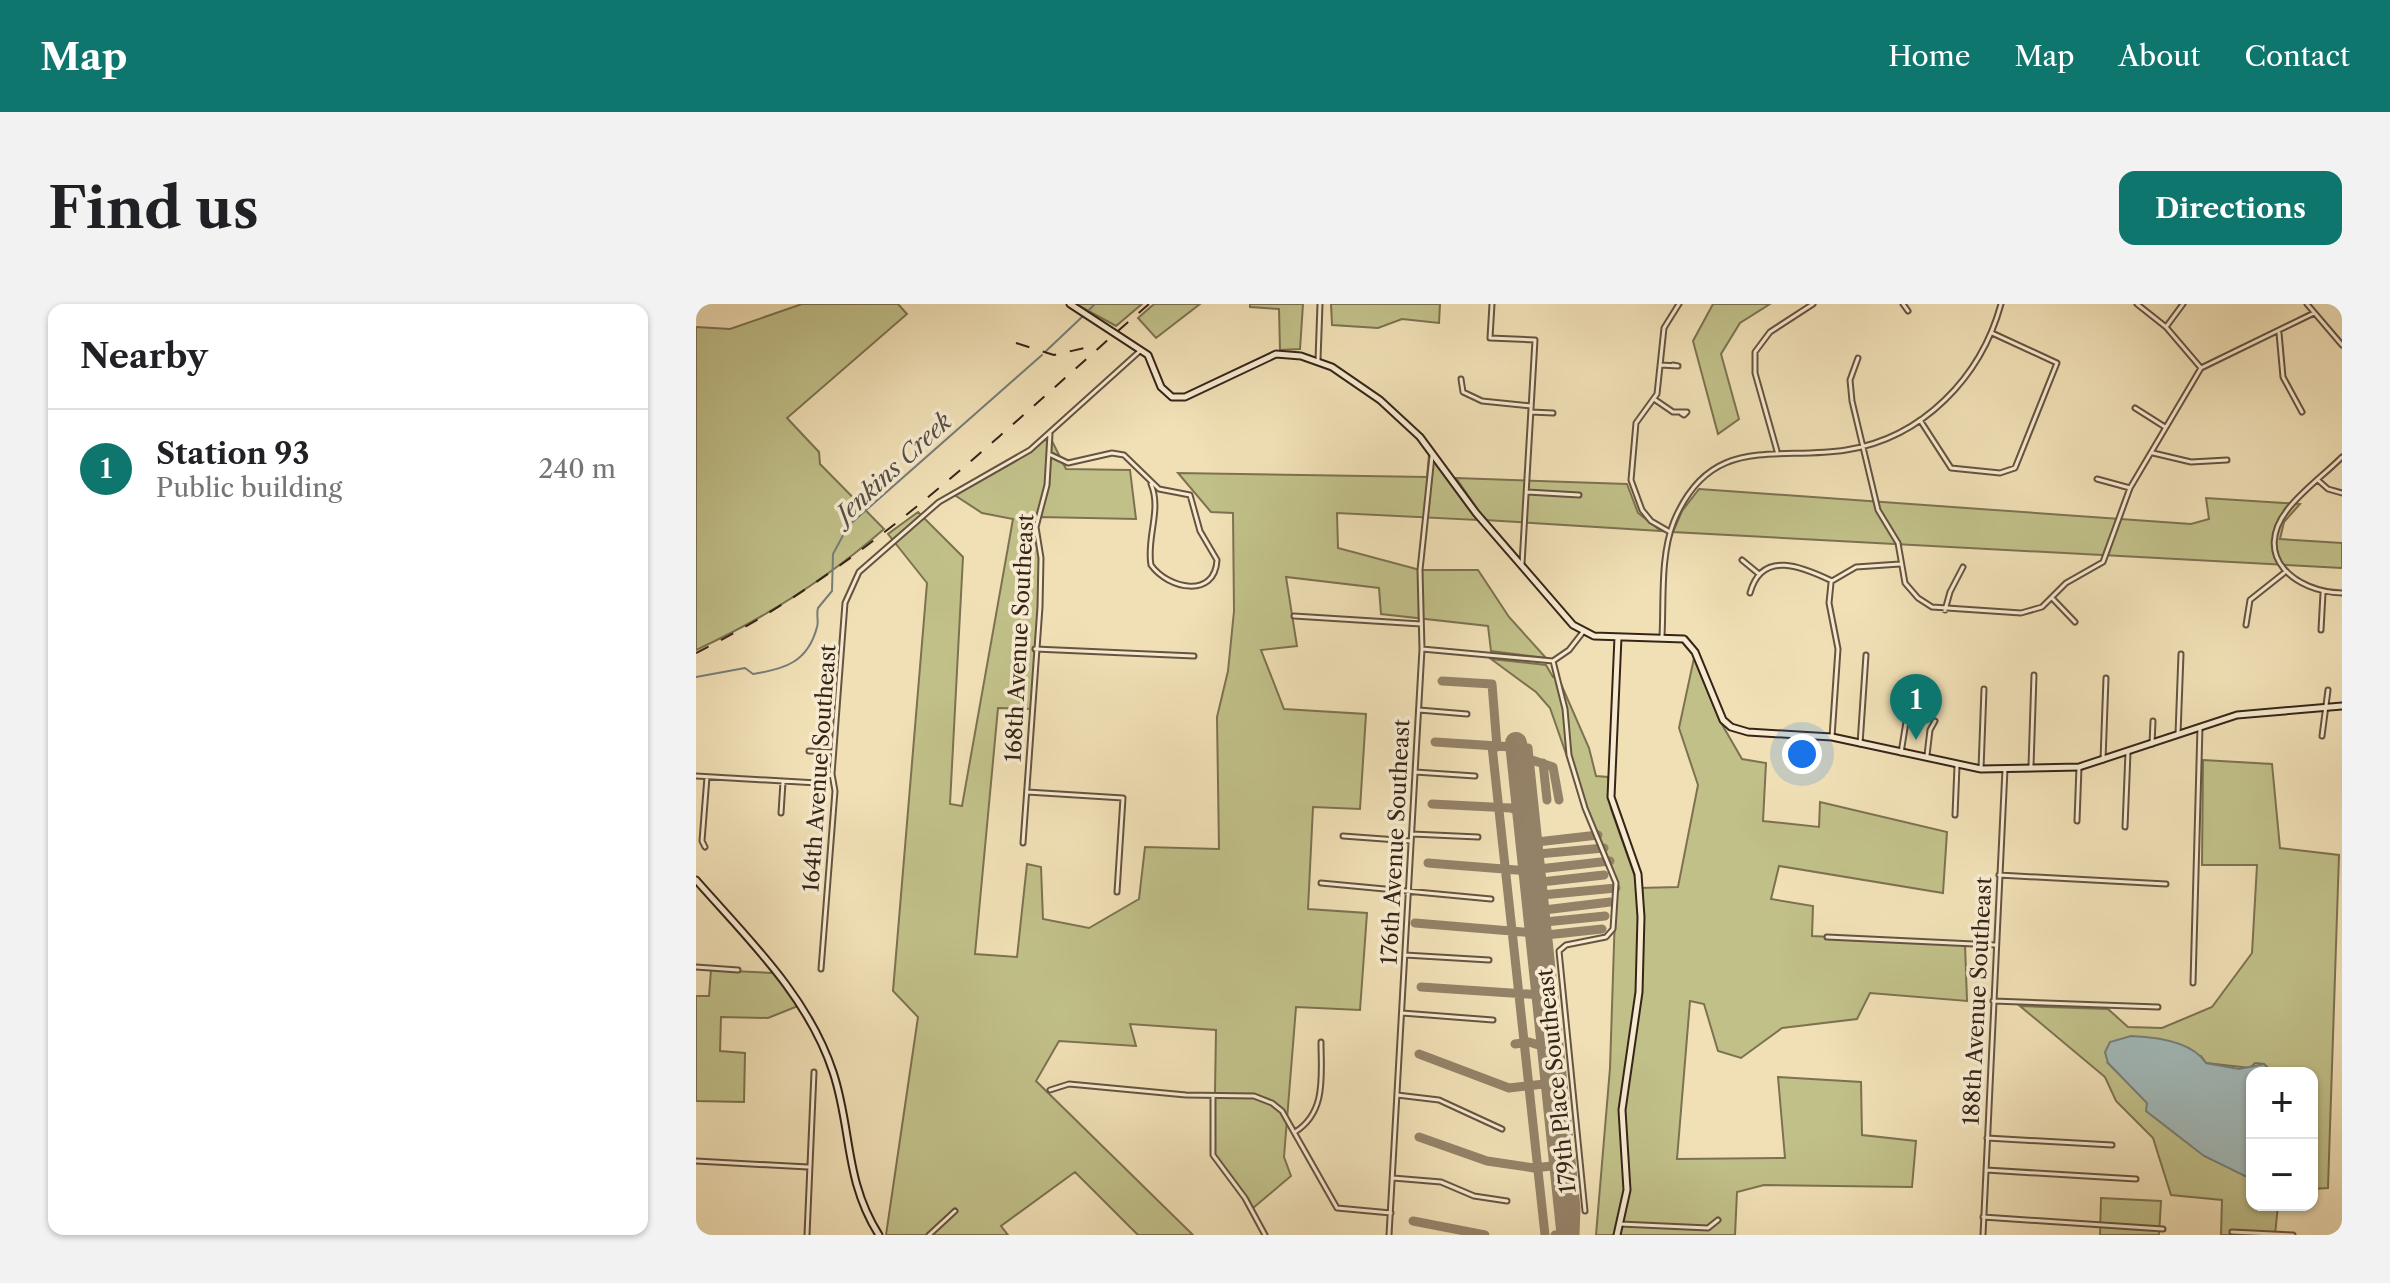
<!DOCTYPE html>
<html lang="en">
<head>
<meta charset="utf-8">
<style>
	:root { --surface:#fff; --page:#f2f2f2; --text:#202124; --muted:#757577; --line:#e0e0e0; --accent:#0f766e }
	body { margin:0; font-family:"Libre Caslon Text",serif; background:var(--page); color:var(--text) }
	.controls { position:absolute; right:24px; bottom:24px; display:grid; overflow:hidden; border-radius:16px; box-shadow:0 2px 6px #0004 }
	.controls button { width:72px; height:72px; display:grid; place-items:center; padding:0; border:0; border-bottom:2px solid var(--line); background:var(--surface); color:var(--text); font:40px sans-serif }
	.you { position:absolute; left:1106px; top:450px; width:28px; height:28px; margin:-20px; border:6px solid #fff; border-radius:50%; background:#1a73e8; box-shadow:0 0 0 12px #1a73e833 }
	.badge { display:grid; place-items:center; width:52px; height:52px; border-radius:50%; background:var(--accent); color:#fff; font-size:26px; font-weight:700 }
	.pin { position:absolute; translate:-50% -66px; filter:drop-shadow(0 2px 4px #0008) }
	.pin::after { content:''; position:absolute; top:42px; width:28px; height:24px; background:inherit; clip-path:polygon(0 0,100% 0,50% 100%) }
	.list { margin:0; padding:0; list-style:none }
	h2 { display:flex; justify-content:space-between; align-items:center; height:104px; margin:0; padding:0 32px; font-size:34px }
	h2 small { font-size:26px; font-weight:400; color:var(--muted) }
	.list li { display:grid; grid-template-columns:52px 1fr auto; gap:24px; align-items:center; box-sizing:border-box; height:120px; padding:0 32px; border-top:2px solid var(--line) }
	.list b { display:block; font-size:30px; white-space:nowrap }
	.list p { margin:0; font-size:26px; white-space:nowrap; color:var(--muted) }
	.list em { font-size:26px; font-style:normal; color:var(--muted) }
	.map { position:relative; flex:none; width:1646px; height:931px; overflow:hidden; border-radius:16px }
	header { display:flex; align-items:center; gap:48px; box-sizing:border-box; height:112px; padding:0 40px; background:var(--accent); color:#fff }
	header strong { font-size:38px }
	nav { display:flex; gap:44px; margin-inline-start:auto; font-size:28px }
	.intro { display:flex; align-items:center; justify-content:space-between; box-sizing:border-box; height:192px; padding:0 48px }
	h1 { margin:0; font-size:56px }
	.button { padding:20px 36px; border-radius:16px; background:var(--accent); color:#fff; font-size:28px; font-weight:700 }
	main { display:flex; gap:48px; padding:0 48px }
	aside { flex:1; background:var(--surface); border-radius:16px; box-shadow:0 2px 6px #0004 }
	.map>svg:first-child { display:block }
	.green { fill:#c1c089; stroke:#7c7251; stroke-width:2 }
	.water { fill:#a1baba; stroke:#777e7a; stroke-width:2 }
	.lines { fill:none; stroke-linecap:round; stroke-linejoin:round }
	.stream { stroke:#777e7a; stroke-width:2 }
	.taxiway { stroke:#948268; stroke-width:9 }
	.runway { stroke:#948268; stroke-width:22 }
	.street-casing { stroke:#665340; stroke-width:7 }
	.secondary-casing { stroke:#372419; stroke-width:9 }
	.street { stroke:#f6ebd0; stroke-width:3 }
	.secondary { stroke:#f6ebd0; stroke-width:5 }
	.rail { stroke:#372419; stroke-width:2; stroke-dasharray:14 14; stroke-linecap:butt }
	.labels { text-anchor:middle; stroke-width:7; stroke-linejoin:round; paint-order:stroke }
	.street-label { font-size:22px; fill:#372419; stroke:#f6ebd0 }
	.water-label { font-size:24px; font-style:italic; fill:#575149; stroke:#f6ebd0 }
</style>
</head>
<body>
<header>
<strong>Map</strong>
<nav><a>Home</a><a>Map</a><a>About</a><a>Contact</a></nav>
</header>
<div class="intro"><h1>Find us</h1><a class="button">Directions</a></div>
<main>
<aside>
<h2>Nearby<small></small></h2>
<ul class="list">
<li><span class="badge">1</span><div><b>Station 93</b><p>Public building</p></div><em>240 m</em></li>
</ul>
</aside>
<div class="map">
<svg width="1646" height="931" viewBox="0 0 1646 931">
	<rect width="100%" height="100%" fill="#f1e0b6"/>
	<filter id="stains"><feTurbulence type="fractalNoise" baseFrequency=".0025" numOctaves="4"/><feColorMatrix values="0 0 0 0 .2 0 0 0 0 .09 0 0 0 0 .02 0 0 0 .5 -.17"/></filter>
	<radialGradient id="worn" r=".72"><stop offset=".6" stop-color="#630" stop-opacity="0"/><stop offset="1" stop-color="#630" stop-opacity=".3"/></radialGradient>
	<path class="green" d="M106,0h96l9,10 -120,104 32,34 1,12 64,65c-56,49 -121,90 -188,121v-323l34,2z
		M380,0h66l-26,22z
		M458,0h46l-44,34 -18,-20z
		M554,0h53l-3,45 -20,1 -1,-41 -29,-2z
		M635,0h109l-1,19 -37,-4 -24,9 -46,-3z
		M1017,0h57l-30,19 -19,31 18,65 -21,15 -25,-93z
		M354,133l16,32 64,1 6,49 -97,-2 -3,10 5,40 -8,142 -35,-1 -23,246 42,3 10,-93 14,3 2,52 46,9 50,-29 6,-52 74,2 -2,-132 11,-46 6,-60 -1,-98 -22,-1 -33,-39 249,4 2,-22 48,65 -140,-7 1,35 82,22h58l31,47 37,41 -55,-7 -3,-25 -107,-12 -2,-26 -93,-11 11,69 -36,4 23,59 82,5 -6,95 -47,-2 -5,102 59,4 -7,97 -64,-3 -12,150 7,19 -38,32 -39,-54 2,-124 -86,-6 6,22 -77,-5 -23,40 157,154h-55l-63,-63 -74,54 7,9h-122l32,-218 -25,-26 34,-408 -39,-49 30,-22 45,45 -13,247 12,2 51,-287 -31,-6 -29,-19z
		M760,174l171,6 11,29 23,18 -176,-11z
		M1003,185l492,35 18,-5 -3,-21 94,6 -16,18 -4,17 62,4v25l-669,-36 9,-21z
		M998,354l26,63 22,38 24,4 -3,58 56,6 1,-25 127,30 -4,61 -164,-27 -8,33 42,7 -1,30 153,8 2,57 -97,-8 -13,26 -75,9 -41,30 -23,-7 -14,-47 -14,-3 -13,158 108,-1 -7,-81 83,5 1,53 54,6 -4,46 -148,-2 -27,7 -2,43h-139l14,-167 6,-185 -31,-75 -35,-100 -14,-16 -45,-33 55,6 7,12h5l31,71 7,28 12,1 3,32 28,79 39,-1 20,-102 -19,-57z
		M1507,456l69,4 8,84 59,7 -11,333 -16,1v-116h-39l-9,-9 -9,-1 -5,5 -44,-5 -5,-7 -93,7 40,40 -1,8 98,65h7v29h26l-3,30h-54l1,-35 -51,-5 -18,-57 -37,-37 -11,-24 -85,-71 88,3 20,18 34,1 50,-21 40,-54 5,-88h-55z
		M15,666l63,3 24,33 -30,12 -47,-1 -1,34 25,2 -1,49 -48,-1v-105h13z
		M1405,894l60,3 -2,34h-59z"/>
	<path class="water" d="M1435,732c25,1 61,5 75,27l33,6 25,-5 9,9h-21v103h-7l-41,-20 -58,-45 1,-8 -39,-40 -3,-11 5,-10z"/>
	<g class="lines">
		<path class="stream" d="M391,8l8,-8
			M349,48l38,-36
			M0,373l49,-9 8,6c32,-5 55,-12 64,-47 2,-6 -1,-12 1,-19l14,-17 1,-37 15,-28 194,-171"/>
		<path class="taxiway" d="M746,377l50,3 5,63
			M739,438l93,6 48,460 -11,2
			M796,442l53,489
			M833,455l24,8 6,33
			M847,459l4,37
			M736,500l79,4 13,5
			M841,538l61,-7
			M842,550l66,-6
			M732,559l102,8
			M843,565l71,-8
			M845,578l63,-7
			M846,591l74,-7
			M848,606l66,-8
			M849,618l60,-6
			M719,619l121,10
			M850,631l56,-6
			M843,657l8,-15
			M725,683l121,8
			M819,740l14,-2 19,6
			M723,750l90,34 53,-6
			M723,833l68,24 47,7 36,-4
			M717,917l72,14
			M859,931l20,-2
			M879,931l1,-27"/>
		<path class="runway" d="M820,439l51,486"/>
		<defs>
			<path id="street" d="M796,0l-2,34 45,2 -13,224
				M1207,0l5,7
				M1441,0l29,23 35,41
				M1611,0l35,41
				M1470,23l17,-23
				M1583,29l4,44 19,35
				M1162,54l-8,22 2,21 26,109 20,33 7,40 13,15 14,9 89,6 21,-6 24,-24 37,-21 27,-74 71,-120 113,-55
				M622,56l2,-56
				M965,61l17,1 -5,-1
				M765,75l2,13 19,9 49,5
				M958,95l19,13h14l-3,3 -3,-2
				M1439,104l30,19
				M835,108l22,1
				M1224,116l31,48 49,5 15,-5 42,-105 -65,-30
				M1081,147l-22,-78v-21l15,-20 43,-28
				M1457,149l38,9 36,-2
				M353,150l19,9 44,-10 12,2 35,34 31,6 10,36 17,29c-2,39 -49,29 -66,5 -5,-27 11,-55 0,-81
				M1646,153c-17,17 -39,33 -54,52 -37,47 7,83 54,84
				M1401,175l33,9
				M1623,177l9,8 14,4
				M831,188l52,3
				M974,228l-19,-11 -9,-11 -11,-30 5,-57 21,-29 7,-66 15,-24
				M1046,256l17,14
				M1135,279l-2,20 9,46 -6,88
				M1054,289c12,-44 53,-26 82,-12l24,-14 44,-3
				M1357,295l22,23
				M1249,306l5,-18 13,-25
				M598,312l127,8
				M1550,321l4,-25 34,-27
				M1625,326l2,-37
				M966,332c2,-36 -2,-80 12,-115 37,-88 101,-60 172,-71 77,-12 135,-73 155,-146
				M339,345l159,7
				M726,345l131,12
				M857,357l12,48 4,46 16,53 31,75 -3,46 -7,8 -40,8 -7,6 26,260
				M857,357l16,-11 14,-18
				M723,406l48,4
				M1482,430l3,-80
				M1626,432l6,-46
				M1164,440l6,-89
				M1456,440l1,-23
				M113,447l24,1
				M1205,449l5,-31v-33
				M1231,451l3,-25 5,-9
				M1407,456l3,-82
				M1335,462l3,-91
				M1285,465l3,-80
				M719,468l60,4
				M0,472l121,7 15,-9
				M331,488l96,6 -6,94
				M85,509l2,-31
				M1259,511l2,-49
				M1381,517l2,-54
				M1429,523l3,-75
				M716,530l66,3
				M647,532l68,5
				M327,539l17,-236 1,-49 -5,-31 11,-42 3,-51
				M9,543l-3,-6 5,-64
				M1303,571l167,9
				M625,579l170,16
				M1131,633l168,8
				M709,651l84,5
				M0,663l42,3
				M125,665l14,-178 -3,-17 13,-171 14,-31 80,-70 91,-52 111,-100
				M1497,679l7,-256
				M1297,697l165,6
				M706,709l91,7
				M354,786l19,-6 117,11 68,1 18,7 10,8 55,97 54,5
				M701,791l42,5 63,29
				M517,792v59l32,43 20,37
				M599,828c32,-20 26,-57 26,-90
				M1291,834l125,7
				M0,857l112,6
				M1290,866l150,9
				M697,874l48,4 33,14 33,5
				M1287,913l180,12
				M924,920l88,4 10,-8
				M1536,928l61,3
				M111,931l7,-163
				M233,931l26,-24
				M693,931l33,-586 -2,-79 12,-114
				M1287,931l22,-466"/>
			<path id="secondary" d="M374,0l78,51 13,32 11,10h13l91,-43 25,2 31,11 48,33 40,37 56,76 97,112 21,11 90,3 11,13 28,68 8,7 17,5 84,5 149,32 98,-2 158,-52 105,-9
				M0,576c52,59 112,116 137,192 19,57 11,108 46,163
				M921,931l10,-45 -5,-80 17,-118 2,-75 -3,-43 -27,-77 7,-160"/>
		</defs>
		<use href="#street" class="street-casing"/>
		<use href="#secondary" class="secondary-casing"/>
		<use href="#street" class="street"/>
		<use href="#secondary" class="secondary"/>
		<path class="rail" d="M320,39l38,12 39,-9
			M0,349c172,-85 309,-225 453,-349"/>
	</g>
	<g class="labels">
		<g class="street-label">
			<text transform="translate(323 334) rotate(-87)" y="8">168th Avenue Southeast</text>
			<text transform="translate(123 464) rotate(-86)" y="8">164th Avenue Southeast</text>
			<text transform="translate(699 538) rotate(-87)" y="8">176th Avenue Southeast</text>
			<text transform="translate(1281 697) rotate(-87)" y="8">188th Avenue Southeast</text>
			<text transform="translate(860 777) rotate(-96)" y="8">179th Place Southeast</text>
		</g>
		<g class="water-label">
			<text transform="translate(198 164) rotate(-43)" y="8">Jenkins Creek</text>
		</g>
	</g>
	<rect width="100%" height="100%" filter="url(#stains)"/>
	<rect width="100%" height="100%" fill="url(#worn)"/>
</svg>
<div class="controls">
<button>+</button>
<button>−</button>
</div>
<div class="you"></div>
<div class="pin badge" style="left:1220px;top:436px">1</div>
</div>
</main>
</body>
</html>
